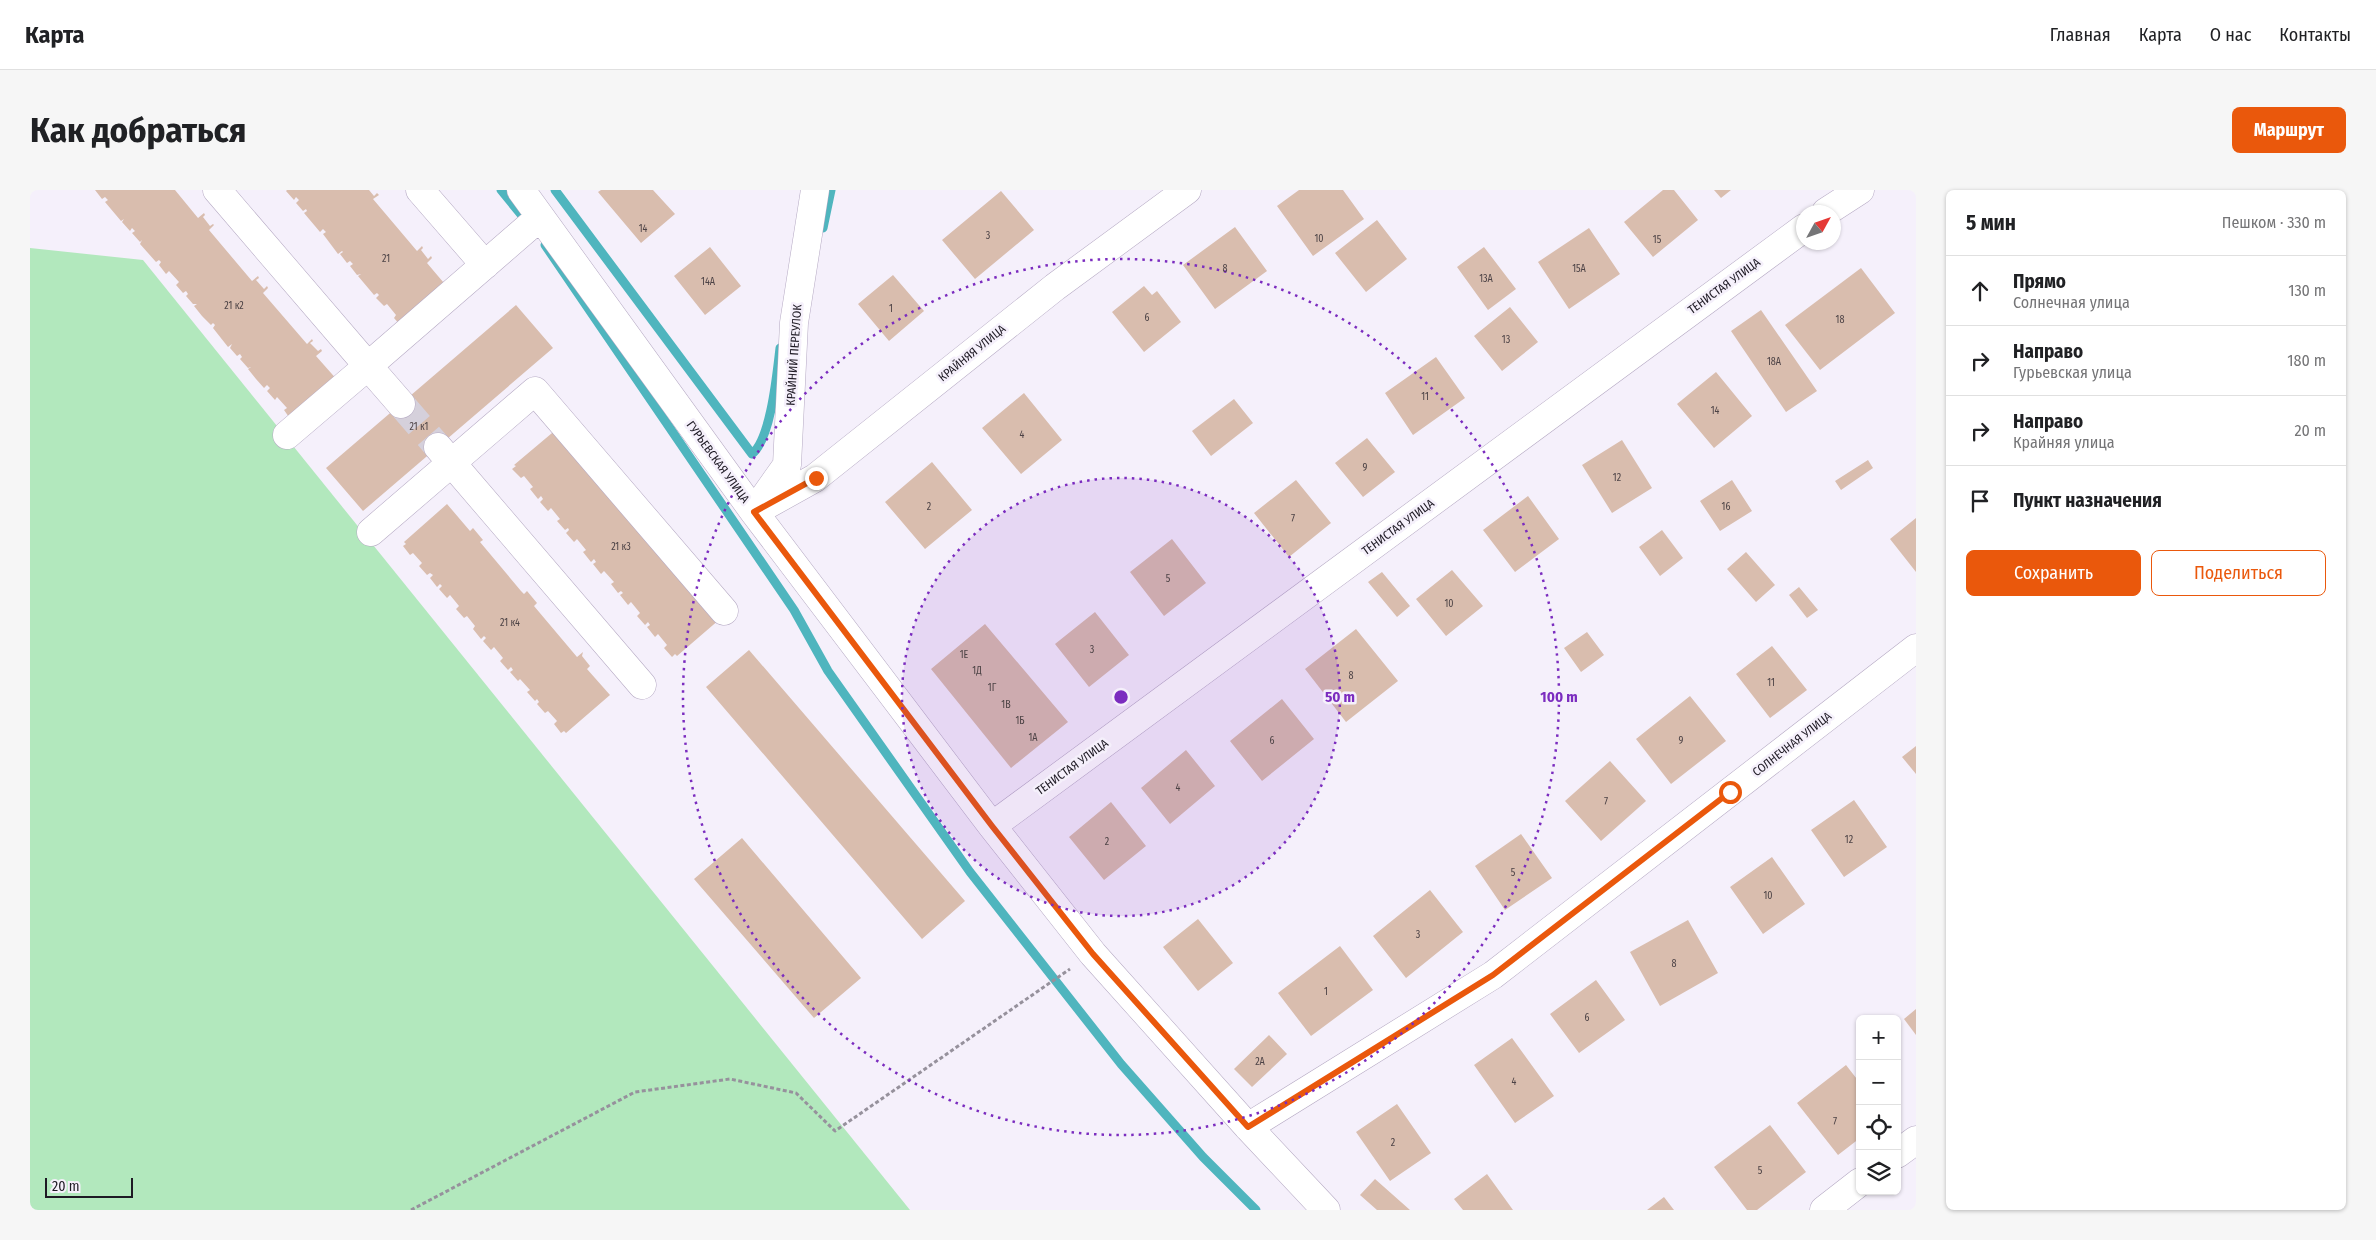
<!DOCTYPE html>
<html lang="ru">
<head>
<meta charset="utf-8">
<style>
	:root { --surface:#fff; --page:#f6f6f6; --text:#202124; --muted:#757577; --line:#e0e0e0; --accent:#ea580c }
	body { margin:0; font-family:"Fira Sans Condensed",sans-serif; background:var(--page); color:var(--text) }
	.controls { position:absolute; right:15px; bottom:15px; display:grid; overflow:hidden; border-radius:8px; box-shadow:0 1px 4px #0004 }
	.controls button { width:45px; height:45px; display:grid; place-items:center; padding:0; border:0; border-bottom:1px solid var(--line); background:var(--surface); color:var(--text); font:25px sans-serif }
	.compass { position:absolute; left:1766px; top:15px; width:45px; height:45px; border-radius:50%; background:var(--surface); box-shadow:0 1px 4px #0004; rotate:50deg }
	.scale { position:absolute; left:15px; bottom:12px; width:88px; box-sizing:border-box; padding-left:5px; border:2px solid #1e1a24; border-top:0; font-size:14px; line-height:18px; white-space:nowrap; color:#1e1a24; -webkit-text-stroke:4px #f5f0fb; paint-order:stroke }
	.stop { position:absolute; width:15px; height:15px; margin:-11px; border:4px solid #ea580c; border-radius:50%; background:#fff }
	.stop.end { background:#ea580c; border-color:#fff; box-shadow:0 1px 5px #0008 }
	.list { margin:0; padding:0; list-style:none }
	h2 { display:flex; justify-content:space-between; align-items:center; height:65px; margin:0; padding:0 20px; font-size:21px }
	h2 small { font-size:16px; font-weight:400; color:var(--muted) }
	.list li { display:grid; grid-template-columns:32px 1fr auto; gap:15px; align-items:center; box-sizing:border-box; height:70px; padding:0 20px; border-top:1px solid var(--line) }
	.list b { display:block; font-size:19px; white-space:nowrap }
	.list p { margin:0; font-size:16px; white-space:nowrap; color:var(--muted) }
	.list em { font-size:16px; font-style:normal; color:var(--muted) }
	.actions { display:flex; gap:10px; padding:15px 20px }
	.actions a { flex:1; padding:11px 0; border:1px solid var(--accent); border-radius:8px; text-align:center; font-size:18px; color:var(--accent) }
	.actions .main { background:var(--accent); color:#fff }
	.icon { flex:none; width:28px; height:28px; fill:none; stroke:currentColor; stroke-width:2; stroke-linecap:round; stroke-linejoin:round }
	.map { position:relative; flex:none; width:1886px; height:1020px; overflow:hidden; border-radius:8px }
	header { display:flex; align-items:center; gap:30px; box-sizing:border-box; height:70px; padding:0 25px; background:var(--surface); border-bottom:1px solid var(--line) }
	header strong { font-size:24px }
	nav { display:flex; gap:28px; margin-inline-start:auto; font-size:18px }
	.intro { display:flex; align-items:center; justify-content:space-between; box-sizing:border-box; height:120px; padding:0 30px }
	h1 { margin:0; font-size:35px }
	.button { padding:12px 22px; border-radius:8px; background:var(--accent); color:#fff; font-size:18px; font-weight:700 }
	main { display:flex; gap:30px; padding:0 30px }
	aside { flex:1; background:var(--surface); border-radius:8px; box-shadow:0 1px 4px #0004 }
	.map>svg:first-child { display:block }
	.green { fill:#b2e8bd }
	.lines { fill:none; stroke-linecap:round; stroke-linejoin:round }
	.stream { stroke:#4fb5be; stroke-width:9 }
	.building { fill:#d9bdae }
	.minor-tunnel { stroke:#d5d0db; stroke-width:28; stroke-dasharray:28 14; stroke-linecap:butt }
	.minor-casing { stroke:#b5a9c3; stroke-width:29 }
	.path { stroke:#96919c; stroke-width:3; stroke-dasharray:4 2.5; stroke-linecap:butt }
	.minor { stroke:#fff; stroke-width:28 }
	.route { stroke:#ea580c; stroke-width:6 }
	.ring { fill:none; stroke:#7b2cbf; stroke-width:2.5; stroke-dasharray:2.5 5 }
	.labels { text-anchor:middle; stroke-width:5; stroke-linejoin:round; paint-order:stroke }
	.number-label { font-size:10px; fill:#4d4346 }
	.street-label { font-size:12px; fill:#1e1a24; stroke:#f5f0fb }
	.centre { fill:#7b2cbf; stroke:#f5f0fb; stroke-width:2.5 }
	.ring-label { font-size:15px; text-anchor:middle; font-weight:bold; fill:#7b2cbf; stroke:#f5f0fb; stroke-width:5; stroke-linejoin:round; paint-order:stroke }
</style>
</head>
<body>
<header>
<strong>Карта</strong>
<nav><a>Главная</a><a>Карта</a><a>О нас</a><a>Контакты</a></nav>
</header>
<div class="intro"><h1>Как добраться</h1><a class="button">Маршрут</a></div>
<main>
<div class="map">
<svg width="1886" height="1020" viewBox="0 0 1886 1020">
	<rect width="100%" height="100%" fill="#f5f0fb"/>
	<path class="green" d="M0,58l113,12 767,950h-880z"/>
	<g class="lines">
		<path class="stream" d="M471,0l27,33
			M525,0l197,264c19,-15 25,-81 28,-106
			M793,38l8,-38
			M515,55l249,365 34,61 142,201 151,192 82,93 53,53"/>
	</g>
	<path class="building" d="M65,0h80l23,28 6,-5 1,2 -2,2 7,9 3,-2 1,1 -5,5 43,51 6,-5 1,2 -3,2 8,9 3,-3 1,2 -5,5 44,51 5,-5 1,2 -3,2 8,8 3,-2 1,2 -6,5 23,26 -48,38 -7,-10 3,-2 -10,-11 -2,3 -8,-9 3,-3 -3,-3 -3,3 -8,-9 -8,-10 3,-2 -3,1 -8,-9 2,-2 -2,-3 -3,2 -7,-8 2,-4 -4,3 -15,-19 2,-3 -2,-2 -2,2 -9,-9 -8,-10 3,-2h-4l-7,-8 2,-2 -2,-3 -3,2 -7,-8 3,-3 -10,-11 -3,3 -7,-9 2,-3 -2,-2 -3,2 -16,-18 2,-4 -2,2 -8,-9 3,-2 -3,-3 -2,3 -8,-9 2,-3 -3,2 -16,-19 3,-2 -3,-3 -3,2z
		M257,0h82l5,6 3,-3 2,2 -6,4 44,52 5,-5 1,2 -2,2 7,9 3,-3 1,2 -5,5 22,26 -48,37 -7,-8 2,-3 -9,-11 -3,2 -8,-8 3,-3 -2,-2 -3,2 -16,-19 3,-2 -4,1 -7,-9 3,-2 -3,-3 -3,2 -7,-9 3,-2 -1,-1 -4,3 -15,-20 3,-2 -3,-3 -3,3 -16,-19 3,-2 -1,-2 -3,2 -7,-8 3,-3 -3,-3 -2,3 -8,-9z
		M571,0h52l22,24 -34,29 -43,-51z
		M1269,0h44l21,29 -51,37 -36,-50z
		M1633,0h11l24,30 -45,37 -29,-35z
		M1684,0h17l-10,8z
		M971,1l33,39 -59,49 -33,-39z
		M1347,30l30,39 -41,33 -31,-39z
		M1205,37l32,44 -52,38 -32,-44z
		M1559,38l31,46 -51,35 -31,-47z
		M680,57l31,39 -36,29 -31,-39z
		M1454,57l32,42 -28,21 -31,-43z
		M1831,78l34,45 -75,57 -35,-45z
		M863,85l31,36 -35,30 -31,-37z
		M1114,96l8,9 5,-4 24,31 -37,30 -32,-40z
		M486,115l37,43 -190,163 -37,-43z
		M1480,117l28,35 -36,29 -28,-35z
		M1731,120l56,81 -31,21 -55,-81z
		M1406,167l29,41 -52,37 -28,-42z
		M1686,182l36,44 -38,32 -37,-44z
		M994,203l38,47 -41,34 -39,-46z
		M1204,209l19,24 -42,33 -19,-25z
		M528,238l162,191 -43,37 -2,-2 -3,3 -8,-9 3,-3 -9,-11 -3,3 -8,-10 3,-2 -2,-3 -3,3 -8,-9 3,-3 -9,-11 -3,3 -8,-10 3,-2 -2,-2 -3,2 -7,-9 3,-2 -10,-11 -3,3 -8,-10 3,-2 -2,-3 -3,3 -8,-10 3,-2 -9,-11 -3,3 -8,-9 3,-3 -1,-2 -3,2 -8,-9 3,-2 -9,-11 -3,3 -8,-9 3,-3 -2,-3 -3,3 -8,-10 3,-2 -9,-11 -3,2 -9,-9 4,-3 -2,-1z
		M1337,248l28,34 -32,25 -28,-34z
		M1592,250l30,48 -40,25 -30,-48z
		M1838,270l5,8 -32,22 -6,-9z
		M902,272l40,48 -47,39 -40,-47z
		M1266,290l35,43 -42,34 -35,-44z
		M1702,290l20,31 -32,20 -20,-30z
		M1498,306l31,43 -44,33 -32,-42z
		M417,314l23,27 3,-3 10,12 -3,2 41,49 3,3 3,-3 10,12 -3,3 43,51 6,-5 -1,4 8,10 -3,3 23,26 -44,38 -2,-2 -3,2 -7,-9 3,-3 -9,-10 -3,2 -8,-9 2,-2 -2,-3 -2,2 -8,-9 3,-2 -10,-11 -2,2 -8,-9 3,-2 -2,-3 -3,3 -8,-9 3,-3 -9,-11 -3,3 -8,-9 3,-3 -2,-2 -3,3 -8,-10 2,-3 -8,-10 -3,2 -8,-9 3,-3 -9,-11 -3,3 -8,-9 3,-3 -2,-2 -3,3 -7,-9 3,-3 -3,-2 -3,2 -8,-9 3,-3 -9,-10 -3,2 -7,-9 3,-2 -2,-2z
		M1886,328v54l-26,-33z
		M1632,340l21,28 -23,18 -21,-29z
		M1142,349l34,44 -42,33 -34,-44z
		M1716,362l29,33 -19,17 -29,-33z
		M1422,380l31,36 -37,30 -30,-37z
		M1352,382l28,34 -13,11 -29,-35z
		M1769,397l19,23 -11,8 -18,-23z
		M1065,422l34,43 -40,32 -34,-43z
		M955,434l83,98 -57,46 -80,-99z
		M1326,439l42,52 -52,41 -41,-53z
		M1557,442l17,23 -23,17 -17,-24z
		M1742,456l35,44 -37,28 -34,-44z
		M719,460l216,251 -43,38 -216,-252z
		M1660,506l36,45 -55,43 -35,-45z
		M1252,509l32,40 -52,42 -32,-40z
		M1886,556v28l-14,-17z
		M1156,560l29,36 -45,38 -29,-36z
		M1580,571l36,40 -45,40 -36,-40z
		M1824,610l33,47 -43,30 -33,-47z
		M1081,612l35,44 -42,34 -35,-43z
		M1491,644l31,44 -47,32 -30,-44z
		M712,648l119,140 -47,40 -120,-139z
		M1742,667l33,47 -42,30 -33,-47z
		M1400,700l33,42 -57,46 -33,-42z
		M1168,729l35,44 -35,28 -35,-44z
		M1658,730l30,53 -58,33 -30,-54z
		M1310,756l33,44 -62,46 -33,-43z
		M1566,790l29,40 -46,33 -29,-39z
		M1886,819v26l-12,-16z
		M1239,845l18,19 -35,33 -18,-18z
		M1482,848l42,58 -39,27 -41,-58z
		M1816,875l14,18v55l-22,17 -41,-52z
		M1367,914l34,49 -41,28 -34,-49z
		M1740,935l36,47 -49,38h-10l-33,-43z
		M1457,984l26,36h-50l-9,-11z
		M1345,989l35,31h-33l-17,-15z
		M1634,1007l10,13h-27z"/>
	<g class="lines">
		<path class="minor-tunnel" d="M371,214l37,43"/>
		<defs>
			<path id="minor" d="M187,0l151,176 172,-149
				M390,0l65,75
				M491,0l233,322 238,314 101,128 155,173 78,83
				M1796,22l34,-22
				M257,245l81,-69 33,38
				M408,257l204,238
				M728,316l29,-41 7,-142 21,-133
				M724,322l61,-34 240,-191 132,-97
				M341,342l164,-141 189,220
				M962,636l812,-598
				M1218,937l245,-152 423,-327
				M1867,964l19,-14
				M1794,1020l36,-28"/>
		</defs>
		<use href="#minor" class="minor-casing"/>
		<path class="path" d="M381,1020l224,-118 95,-13 66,14 39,38 235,-162"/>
		<use href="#minor" class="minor"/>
	</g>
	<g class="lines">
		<path class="route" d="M786,288l-62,34 238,314 101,128 155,173 245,-152 237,-183"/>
	</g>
	<circle cx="1091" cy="507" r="219" fill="#7b2cbf" fill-opacity=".12"/>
	<g class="ring">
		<circle cx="1091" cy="507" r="219"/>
		<circle cx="1091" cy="507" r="438"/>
	</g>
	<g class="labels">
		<g class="number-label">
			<text x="613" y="42">14</text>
			<text x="958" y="49">3</text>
			<text x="1289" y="52">10</text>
			<text x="1627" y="53">15</text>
			<text x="356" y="72">21</text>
			<text x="1195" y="82">8</text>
			<text x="1549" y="82">15А</text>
			<text x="1456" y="92">13А</text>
			<text x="678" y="95">14А</text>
			<text x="204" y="119">21 к2</text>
			<text x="861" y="122">1</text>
			<text x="1117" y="131">6</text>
			<text x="1810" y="133">18</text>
			<text x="1476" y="153">13</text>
			<text x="1744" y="175">18А</text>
			<text x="1395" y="210">11</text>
			<text x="1685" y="224">14</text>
			<text x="389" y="240">21 к1</text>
			<text x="992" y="248">4</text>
			<text x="1335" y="281">9</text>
			<text x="1587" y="291">12</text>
			<text x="899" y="320">2</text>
			<text x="1696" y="320">16</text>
			<text x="1263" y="332">7</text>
			<text x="591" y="360">21 к3</text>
			<text x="1138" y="392">5</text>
			<text x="1419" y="417">10</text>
			<text x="480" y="436">21 к4</text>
			<text x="1062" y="463">3</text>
			<text x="934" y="468">1Е</text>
			<text x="947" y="484">1Д</text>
			<text x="1321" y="489">8</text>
			<text x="1741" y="496">11</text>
			<text x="962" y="501">1Г</text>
			<text x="976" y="518">1В</text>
			<text x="990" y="534">1Б</text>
			<text x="1003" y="551">1А</text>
			<text x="1242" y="554">6</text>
			<text x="1651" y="554">9</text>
			<text x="1148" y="601">4</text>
			<text x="1576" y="615">7</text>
			<text x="1819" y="653">12</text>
			<text x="1077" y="655">2</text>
			<text x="1483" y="686">5</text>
			<text x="1738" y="709">10</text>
			<text x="1388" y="748">3</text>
			<text x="1644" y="777">8</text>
			<text x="1296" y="805">1</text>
			<text x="1557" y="831">6</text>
			<text x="1230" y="875">2А</text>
			<text x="1484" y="895">4</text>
			<text x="1805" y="935">7</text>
			<text x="1363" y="956">2</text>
			<text x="1730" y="984">5</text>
		</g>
		<g class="street-label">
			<text transform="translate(1694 96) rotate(-36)" y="4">ТЕНИСТАЯ УЛИЦА</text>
			<text transform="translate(942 163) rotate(-39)" y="4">КРАЙНЯЯ УЛИЦА</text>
			<text transform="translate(764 165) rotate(-86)" y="4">КРАЙНИЙ ПЕРЕУЛОК</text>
			<text transform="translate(688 272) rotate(54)" y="4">ГУРЬЕВСКАЯ УЛИЦА</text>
			<text transform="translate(1368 337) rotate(-36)" y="4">ТЕНИСТАЯ УЛИЦА</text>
			<text transform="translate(1762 554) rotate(-38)" y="4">СОЛНЕЧНАЯ УЛИЦА</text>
			<text transform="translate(1042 577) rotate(-36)" y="4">ТЕНИСТАЯ УЛИЦА</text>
		</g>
	</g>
	<circle cx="1091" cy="507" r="8" class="centre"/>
	<g class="ring-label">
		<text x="1310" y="512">50 m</text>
		<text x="1529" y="512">100 m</text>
	</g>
</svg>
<div class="controls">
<button>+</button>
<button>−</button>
<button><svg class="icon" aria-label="locate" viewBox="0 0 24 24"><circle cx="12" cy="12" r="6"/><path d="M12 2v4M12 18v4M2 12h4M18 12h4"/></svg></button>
<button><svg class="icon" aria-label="layers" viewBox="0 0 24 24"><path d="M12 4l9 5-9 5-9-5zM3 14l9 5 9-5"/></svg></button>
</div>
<svg class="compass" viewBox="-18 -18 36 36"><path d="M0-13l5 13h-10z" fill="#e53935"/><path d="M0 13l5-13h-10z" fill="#757577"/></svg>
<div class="scale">20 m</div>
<div class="stop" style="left:1700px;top:602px"></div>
<div class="stop end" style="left:786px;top:288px"></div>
</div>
<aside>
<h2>5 мин<small>Пешком · 330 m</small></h2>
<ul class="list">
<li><svg class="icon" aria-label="ahead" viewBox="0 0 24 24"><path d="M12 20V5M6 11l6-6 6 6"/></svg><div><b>Прямо</b><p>Солнечная улица</p></div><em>130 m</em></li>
<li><svg class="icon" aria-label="right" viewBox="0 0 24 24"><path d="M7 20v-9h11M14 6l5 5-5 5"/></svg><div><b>Направо</b><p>Гурьевская улица</p></div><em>180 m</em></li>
<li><svg class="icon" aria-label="right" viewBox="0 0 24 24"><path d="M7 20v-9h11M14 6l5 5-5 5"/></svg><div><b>Направо</b><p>Крайняя улица</p></div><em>20 m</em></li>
<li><svg class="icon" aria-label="arrive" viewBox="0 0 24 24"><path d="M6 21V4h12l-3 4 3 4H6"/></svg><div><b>Пункт назначения</b></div></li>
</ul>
<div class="actions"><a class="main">Сохранить</a><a>Поделиться</a></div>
</aside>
</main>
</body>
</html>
